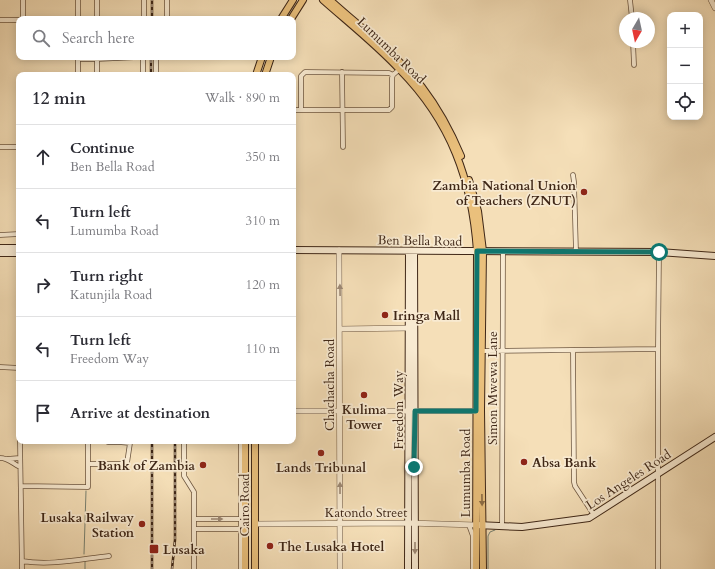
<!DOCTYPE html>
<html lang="en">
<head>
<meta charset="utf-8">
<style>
	:root { --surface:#fff; --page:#f2f2f3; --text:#2b2b33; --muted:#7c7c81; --line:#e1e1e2 }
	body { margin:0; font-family:Cardo,serif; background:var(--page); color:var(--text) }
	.controls { position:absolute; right:12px; top:12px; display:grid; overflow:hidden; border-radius:8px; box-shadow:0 2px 10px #0003 }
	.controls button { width:36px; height:36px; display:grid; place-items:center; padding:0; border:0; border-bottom:1px solid var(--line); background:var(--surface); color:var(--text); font:20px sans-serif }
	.compass { position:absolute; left:619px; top:12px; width:36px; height:36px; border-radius:50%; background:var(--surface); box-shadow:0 2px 10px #0003; rotate:189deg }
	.stop { position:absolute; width:12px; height:12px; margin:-9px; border:3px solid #0f766e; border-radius:50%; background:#fff }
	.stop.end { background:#0f766e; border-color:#fff; box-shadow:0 1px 4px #0008 }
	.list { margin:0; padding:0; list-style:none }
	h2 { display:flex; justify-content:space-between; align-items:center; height:52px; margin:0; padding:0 16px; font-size:17px }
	h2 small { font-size:13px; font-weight:400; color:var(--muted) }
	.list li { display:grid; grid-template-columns:26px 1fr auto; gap:12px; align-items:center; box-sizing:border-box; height:64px; padding:0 16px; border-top:1px solid var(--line) }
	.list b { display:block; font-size:15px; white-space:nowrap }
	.list p { margin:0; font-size:13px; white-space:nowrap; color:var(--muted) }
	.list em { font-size:13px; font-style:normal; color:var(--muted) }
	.icon { flex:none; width:22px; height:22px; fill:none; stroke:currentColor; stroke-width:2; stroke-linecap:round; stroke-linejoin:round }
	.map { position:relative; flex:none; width:715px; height:569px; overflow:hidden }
	.search { position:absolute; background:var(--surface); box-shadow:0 2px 10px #0003; left:16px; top:16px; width:280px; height:44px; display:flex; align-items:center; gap:10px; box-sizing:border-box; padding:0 14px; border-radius:8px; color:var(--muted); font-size:15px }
	.panel { position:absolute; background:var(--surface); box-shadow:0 2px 10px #0003; left:16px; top:72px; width:280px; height:372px; border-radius:8px }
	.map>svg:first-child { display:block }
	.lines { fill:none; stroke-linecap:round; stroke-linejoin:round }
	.stream { stroke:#778171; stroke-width:1 }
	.minor-casing { stroke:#6c553f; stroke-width:5.5 }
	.tertiary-casing { stroke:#6c553f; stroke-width:6 }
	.secondary-casing { stroke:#3f2717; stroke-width:8 }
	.primary-casing { stroke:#3f2717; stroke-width:8 }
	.minor { stroke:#f8ead1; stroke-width:4 }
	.tertiary { stroke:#f8ead1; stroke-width:5 }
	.secondary { stroke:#f8ead1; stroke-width:6 }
	.primary { stroke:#eac07c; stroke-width:6 }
	.rail-casing { stroke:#3f2717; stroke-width:2.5 }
	.rail { stroke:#f8ead1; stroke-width:1; stroke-dasharray:3; stroke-linecap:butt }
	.oneway { fill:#9c8874 }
	.oneway2 { fill:#8c6c44 }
	.route { stroke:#0f766e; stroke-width:5 }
	.poi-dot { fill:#8f2418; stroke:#f8ead1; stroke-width:1.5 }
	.labels { text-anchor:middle; stroke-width:3.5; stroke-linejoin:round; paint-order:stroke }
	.street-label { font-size:13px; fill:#3f2717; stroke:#f8ead1 }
	.poi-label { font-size:13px; font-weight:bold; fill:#3f2717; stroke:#f8ead1; text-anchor:start }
</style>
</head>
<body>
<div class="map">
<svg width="715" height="569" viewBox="0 0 715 569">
	<rect width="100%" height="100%" fill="#f5dfb8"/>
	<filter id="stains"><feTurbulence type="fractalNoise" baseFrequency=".005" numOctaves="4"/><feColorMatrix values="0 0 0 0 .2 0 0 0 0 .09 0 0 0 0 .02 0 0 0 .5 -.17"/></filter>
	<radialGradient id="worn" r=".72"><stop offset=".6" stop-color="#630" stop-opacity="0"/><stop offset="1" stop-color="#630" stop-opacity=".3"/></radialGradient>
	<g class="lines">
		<path class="stream" d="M84,554l2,-63
			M85,569v-8
			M488,569v-33l2,-4 5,-2"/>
		<defs>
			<path id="minor" d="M23,0v19
				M97,0v19
				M630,0l2,18
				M78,19v-19
				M144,19v-19
				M167,19v-19
				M0,20h19
				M633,42l1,23
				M97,57v2l42,-2
				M156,57v18
				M78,59h19v16
				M342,72l1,75
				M78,75v-18
				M143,75v-18
				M293,110h96l3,-3v-29l1,-3
				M301,110v-34l4,-4 84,1 4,2 8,-7
				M0,147h19
				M573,175l1,7 2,70
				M0,235l19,-1
				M573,350l1,132 1,4 19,29
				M481,351l177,-2
				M0,367l19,1
				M20,441l2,128
				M184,441v35l10,16v77
				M108,442h11
				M0,458c9,0 13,6 20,9
				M7,459l13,-1
				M88,464h38l1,-1 3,-20 -11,-1 1,-1
				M21,486l67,1v-46
				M194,519h47
				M469,525l4,11v33
				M502,526l1,-275
				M194,529h47
				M22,561c28,5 59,-2 87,-5
				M241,569v-128
				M658,569v-220l1,-97"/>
			<path id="tertiary" d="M711,0l4,8
				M339,250l1,319
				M340,329l71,-1
				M293,411h183
				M255,524l153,-1 68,2"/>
			<path id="secondary" d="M0,248h19
				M293,250l366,2 56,4
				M414,251l1,318
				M0,253h19
				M477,525l45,2 67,-9 126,-81
				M408,569l1,-318"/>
			<path id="primary" d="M323,0c26,23 54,45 77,70 51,52 72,110 77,181l-1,318
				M330,0c31,28 66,54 92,87 16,21 29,45 39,69
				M281,19l12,-19
				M291,19l12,-19
				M256,75l6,-18
				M265,75l6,-18
				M469,180l9,31 5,40 -2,159 2,159
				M245,441v128
				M255,441v128"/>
		</defs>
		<use href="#minor" class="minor-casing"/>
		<use href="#tertiary" class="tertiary-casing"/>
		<use href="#secondary" class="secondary-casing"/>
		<use href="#primary" class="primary-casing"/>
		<use href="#minor" class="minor"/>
		<use href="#tertiary" class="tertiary"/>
		<use href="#secondary" class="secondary"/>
		<use href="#primary" class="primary"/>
		<defs>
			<path id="rail" d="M152,19v-19
				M151,75v-18
				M152,441v128
				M172,569l3,-29v-99"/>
		</defs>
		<use href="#rail" class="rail-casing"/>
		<use href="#rail" class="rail"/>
	</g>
	<defs><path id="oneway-solid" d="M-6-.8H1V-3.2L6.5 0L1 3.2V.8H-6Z"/></defs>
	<g class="oneway">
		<use href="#oneway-solid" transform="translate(340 290) rotate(-91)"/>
		<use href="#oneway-solid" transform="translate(340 488) rotate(-90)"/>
		<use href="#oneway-solid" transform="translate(217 519)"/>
		<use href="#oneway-solid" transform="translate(415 548) rotate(90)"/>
	</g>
	<use class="oneway2" href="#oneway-solid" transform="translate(482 500) rotate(89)"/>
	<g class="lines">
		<path class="route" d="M414,467l1,-56h61l1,-160 182,1"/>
	</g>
	<g class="poi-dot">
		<circle cx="584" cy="192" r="4"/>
		<circle cx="385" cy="315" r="4"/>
		<circle cx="364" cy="395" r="4"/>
		<circle cx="321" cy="453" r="4"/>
		<circle cx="524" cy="462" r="4"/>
		<circle cx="203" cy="465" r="4"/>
		<circle cx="142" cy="524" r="4"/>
		<circle cx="270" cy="546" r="4"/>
		<rect x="149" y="544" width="10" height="10" rx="2"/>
	</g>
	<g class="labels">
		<g class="street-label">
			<text transform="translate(392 50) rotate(44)" y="5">Lumumba Road</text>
			<text transform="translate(420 240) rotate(1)" y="5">Ben Bella Road</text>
			<text transform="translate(329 385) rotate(-90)" y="5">Chachacha Road</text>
			<text transform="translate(492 388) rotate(-90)" y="5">Simon Mwewa Lane</text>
			<text transform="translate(398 410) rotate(-90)" y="5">Freedom Way</text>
			<text transform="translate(465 473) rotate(-90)" y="5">Lumumba Road</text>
			<text transform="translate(628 479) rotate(-33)" y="5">Los Angeles Road</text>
			<text transform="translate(244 505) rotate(-90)" y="5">Cairo Road</text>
			<text x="366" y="517">Katondo Street</text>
		</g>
		<g class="poi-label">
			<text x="576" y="190" text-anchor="end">Zambia National Union<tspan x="576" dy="15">of Teachers (ZNUT)</tspan></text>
			<text x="393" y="320">Iringa Mall</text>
			<text x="364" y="414" text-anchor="middle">Kulima<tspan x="364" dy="15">Tower</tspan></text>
			<text x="532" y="467">Absa Bank</text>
			<text x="195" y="470" text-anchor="end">Bank of Zambia</text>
			<text x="321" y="472" text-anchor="middle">Lands Tribunal</text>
			<text x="134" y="522" text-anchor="end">Lusaka Railway<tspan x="134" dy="15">Station</tspan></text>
			<text x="278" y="551">The Lusaka Hotel</text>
			<text x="163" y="554">Lusaka</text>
		</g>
	</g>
	<rect width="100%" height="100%" filter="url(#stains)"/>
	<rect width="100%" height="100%" fill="url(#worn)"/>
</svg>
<div class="controls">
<button>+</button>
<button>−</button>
<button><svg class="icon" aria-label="locate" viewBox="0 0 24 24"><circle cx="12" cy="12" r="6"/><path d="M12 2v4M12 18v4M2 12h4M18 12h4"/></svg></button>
</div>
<svg class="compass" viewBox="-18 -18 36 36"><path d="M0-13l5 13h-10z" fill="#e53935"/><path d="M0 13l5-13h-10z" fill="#7c7c81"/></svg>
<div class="stop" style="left:659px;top:252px"></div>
<div class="stop end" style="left:414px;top:467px"></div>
<div class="search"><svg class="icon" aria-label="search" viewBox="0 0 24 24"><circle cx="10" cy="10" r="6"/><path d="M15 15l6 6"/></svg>Search here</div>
<section class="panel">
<h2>12 min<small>Walk · 890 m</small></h2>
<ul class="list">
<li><svg class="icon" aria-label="ahead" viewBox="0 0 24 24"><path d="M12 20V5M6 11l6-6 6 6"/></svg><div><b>Continue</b><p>Ben Bella Road</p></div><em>350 m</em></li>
<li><svg class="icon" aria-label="left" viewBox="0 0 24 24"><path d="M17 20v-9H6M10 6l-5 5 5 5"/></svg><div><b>Turn left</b><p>Lumumba Road</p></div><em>310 m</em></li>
<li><svg class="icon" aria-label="right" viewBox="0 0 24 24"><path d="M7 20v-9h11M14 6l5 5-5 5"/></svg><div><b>Turn right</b><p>Katunjila Road</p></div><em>120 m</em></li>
<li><svg class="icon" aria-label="left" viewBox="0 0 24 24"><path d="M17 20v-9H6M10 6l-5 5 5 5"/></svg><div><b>Turn left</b><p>Freedom Way</p></div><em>110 m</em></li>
<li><svg class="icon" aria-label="arrive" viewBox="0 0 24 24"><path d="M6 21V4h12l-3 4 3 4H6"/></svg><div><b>Arrive at destination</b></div></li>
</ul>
</section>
</div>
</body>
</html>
